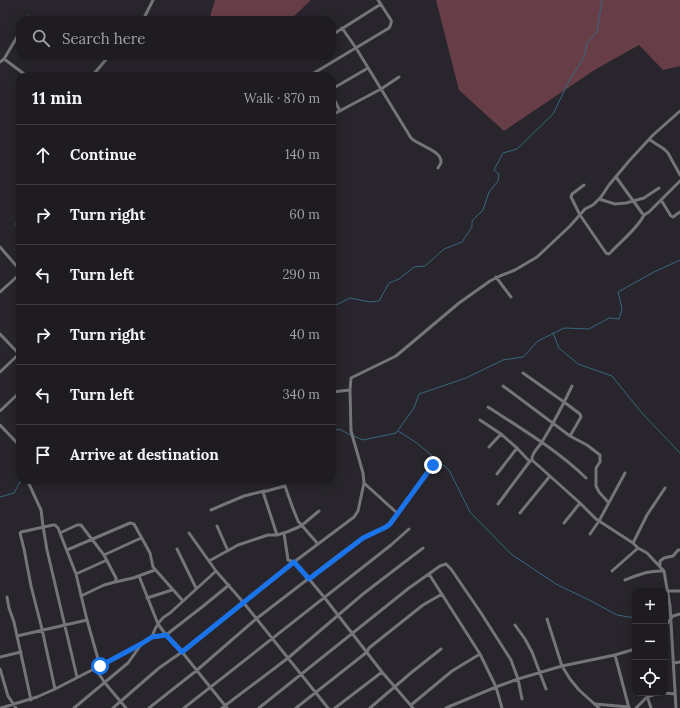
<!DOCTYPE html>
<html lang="en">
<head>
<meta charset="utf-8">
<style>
	:root { --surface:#1e1c21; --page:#26252a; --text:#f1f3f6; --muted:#a1a1a5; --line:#3c3a3f }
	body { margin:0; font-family:Lora,serif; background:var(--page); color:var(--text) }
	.controls { position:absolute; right:12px; bottom:12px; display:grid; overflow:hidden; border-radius:8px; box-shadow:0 2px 10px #0003 }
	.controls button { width:36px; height:36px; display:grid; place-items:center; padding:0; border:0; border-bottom:1px solid var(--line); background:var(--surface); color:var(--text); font:20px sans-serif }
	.stop { position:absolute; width:12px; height:12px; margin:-9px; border:3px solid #1a73e8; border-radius:50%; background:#fff }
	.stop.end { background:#1a73e8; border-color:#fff; box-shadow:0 1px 4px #0008 }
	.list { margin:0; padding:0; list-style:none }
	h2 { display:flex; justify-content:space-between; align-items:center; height:52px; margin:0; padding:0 16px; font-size:17px }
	h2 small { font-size:13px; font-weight:400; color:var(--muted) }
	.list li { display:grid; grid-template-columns:26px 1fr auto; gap:12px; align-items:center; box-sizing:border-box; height:60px; padding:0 16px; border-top:1px solid var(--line) }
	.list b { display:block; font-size:15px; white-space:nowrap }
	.list em { font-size:13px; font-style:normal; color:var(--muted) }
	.icon { flex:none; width:22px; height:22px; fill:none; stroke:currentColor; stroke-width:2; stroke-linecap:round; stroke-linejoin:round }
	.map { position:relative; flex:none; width:680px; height:708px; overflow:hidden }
	.search { position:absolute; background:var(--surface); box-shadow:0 2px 10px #0003; left:16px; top:16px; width:320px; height:44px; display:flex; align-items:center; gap:10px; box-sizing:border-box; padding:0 14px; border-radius:12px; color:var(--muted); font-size:15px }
	.panel { position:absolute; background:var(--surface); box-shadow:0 2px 10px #0003; left:16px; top:72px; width:320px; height:412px; border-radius:12px }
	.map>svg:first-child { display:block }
	.green { fill:#673e47 }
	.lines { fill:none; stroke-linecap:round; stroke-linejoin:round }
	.stream { stroke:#36677e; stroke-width:1 }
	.street { stroke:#737578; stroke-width:3 }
	.route { stroke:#1a73e8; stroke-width:5 }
</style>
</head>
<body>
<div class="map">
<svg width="680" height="708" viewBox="0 0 680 708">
	<rect width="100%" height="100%" fill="#28262c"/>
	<path class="green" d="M215,0h96l-21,20h-81z
		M436,0h244v66l-17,4 -24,-25 -43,24 -92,62 -45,-41z"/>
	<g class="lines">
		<path class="stream" d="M332,307l18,-9 20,4 9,-1 10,-18 10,-4 15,-12 11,-1 19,-17 18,-7 10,-15v-6l11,-11 6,-18 9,-11 1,-7 -5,-4 9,-17 14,-4 36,-35 16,-33 15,-24 3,-14 10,-11 5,-32
			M553,333l6,15 19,16 34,12 29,36 39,41
			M332,431l7,-2 12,6
			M398,431l19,12 32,27 21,42 41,42 45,30 33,16 28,15 18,3
			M354,436l9,4 33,-7 18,-25 5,-14 47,-16 37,-18 20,-3 15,-16 26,-13 25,1 20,-11 10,1 3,-10 -4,-17 36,-20 26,-12
			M0,497l14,-4 7,-13"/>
		<path class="street" d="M27,20l2,-3
			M143,20l10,-20
			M342,28l14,20 55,90c7,7 31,13 30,24 0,2 -2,4 -3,6
			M332,35l49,-31
			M4,59l23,17
			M0,62l4,-3 16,-27
			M92,76l17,-20
			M309,76l80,-48c2,-3 3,-5 2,-8l-13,-20
			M332,89l36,-21
			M332,95l8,16
			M332,115l49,-26 18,-12
			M650,140l14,9 4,4 12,22
			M616,177l26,36 2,2 5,-3 31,-31
			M584,185l-12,9 -1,3 9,18 26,38 3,1 2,-2c10,-11 27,-24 33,-37
			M599,199l16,5 11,-1 18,-5 15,-10
			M661,200l10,16 2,1 7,-5
			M17,224l3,4
			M0,247l20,23
			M496,277l15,20
			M0,292l20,-18
			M0,334l19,20
			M0,372l20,-19
			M523,373l41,29 16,12 1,3 -11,19
			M503,386l67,50 17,9 13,10v7l-4,6v18l3,6 9,10
			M572,386c-9,19 -19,38 -30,56 -3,5 -11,11 -10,18l48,43 16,16 37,24 5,5 9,5 17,18 6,35 6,102
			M332,392l18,-2
			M488,407c34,22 69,43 98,71
			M0,411l20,-19
			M480,420l21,14 16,14 13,14
			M0,425l20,21
			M489,447l12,-13
			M497,474l20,-26
			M364,483l33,30
			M29,484l12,26 2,16 4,24 30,127
			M498,504l32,-43
			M211,510l33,-14 20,-5
			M520,513l30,-37
			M564,523l16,-20
			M217,526l11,25
			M60,533l17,-8h4l23,30 12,23v2l-1,2 -11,3 -23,11
			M189,533l27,38
			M284,533l4,27 6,2 15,17 15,18 58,75 31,36
			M590,534l9,-13 26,-48
			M277,535l-14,-43 22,-6 7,20 6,15 20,23
			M633,543l14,-28 18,-27
			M177,549l19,39
			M67,550l63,-27 4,1 16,29 3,14 30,34
			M104,555l37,-17
			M209,561l29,-16 30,-10h9l10,-3 14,-6 18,-15
			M660,567v-6l4,-3 9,-2 5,-6h2
			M612,571l26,-23
			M76,574l31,-14
			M429,574l51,80 16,33 6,21
			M139,576l19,48 8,11 36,-28 27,-22
			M625,580c13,-5 24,-10 39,-9
			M115,582l18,-4 22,-8
			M666,591h14
			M7,597l2,11 5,14 17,78
			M147,598l25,-8
			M547,619l15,47 8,13 9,11 20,18
			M515,625l10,14 7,13 14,37
			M665,626l8,-10 7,-2
			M17,636l70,-16
			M152,637c3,-10 8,-19 18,-24l46,-42 27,31 85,106
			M615,655l14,53
			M0,657l21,-5
			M674,663l6,-1
			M95,668l10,15 21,25
			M0,669l8,27 8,12
			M55,689l-13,-60 -11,-43 -7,-37 -4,-16 1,-1 32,-7h2l3,3 18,46 11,46 13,46
			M646,693l5,15
			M665,693l10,1
			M595,704l34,3
			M411,705l41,-34 28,-17
			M1,708l36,-11 18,-8 70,-36 16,-9 11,-7 14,-2 16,17 45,56
			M74,708l54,-45 12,-17
			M113,708l46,-40 23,-16 112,-90 60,-45 4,-6 6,-28 -1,-10 -12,-42 -1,-41 1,-12 4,-2 41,-20 63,-53 31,-22 10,-5 15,-6 22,-13 33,-31 15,-17 8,-4 8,-8 8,-12 20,-24 24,-26 27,-24
			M149,708l47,-37 60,-52 87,-67 20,-14 23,-11 4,-4 43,-58
			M184,708l207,-163 18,-16
			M222,708l66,-50 75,-64 60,-46
			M259,708l150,-120 31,-22 6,-2 5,5 30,44 30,47 7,19 4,20
			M296,708l71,-56 2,-4 54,-43 19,-11
			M335,708l47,-36
			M370,708l42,-36 29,-23
			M446,708l50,-21 22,-8 44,-13 53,-11 20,-6
			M636,708l11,-11 12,-4"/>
	</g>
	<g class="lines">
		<path class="route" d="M100,666l41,-22 11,-7 14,-2 16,17 112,-90 15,17 54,-41 23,-11 4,-3 43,-59"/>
	</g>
</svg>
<div class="controls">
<button>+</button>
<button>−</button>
<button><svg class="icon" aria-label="locate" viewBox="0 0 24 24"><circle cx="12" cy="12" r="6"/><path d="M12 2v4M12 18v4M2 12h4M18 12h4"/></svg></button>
</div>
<div class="stop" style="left:100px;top:666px"></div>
<div class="stop end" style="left:433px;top:465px"></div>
<div class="search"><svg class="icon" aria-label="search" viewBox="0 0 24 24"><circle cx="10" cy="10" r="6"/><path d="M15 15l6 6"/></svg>Search here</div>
<section class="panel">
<h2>11 min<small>Walk · 870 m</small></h2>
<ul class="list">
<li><svg class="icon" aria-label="ahead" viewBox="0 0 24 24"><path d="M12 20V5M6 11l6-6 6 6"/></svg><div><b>Continue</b></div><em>140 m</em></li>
<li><svg class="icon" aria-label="right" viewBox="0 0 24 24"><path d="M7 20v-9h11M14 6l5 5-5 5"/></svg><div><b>Turn right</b></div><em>60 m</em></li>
<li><svg class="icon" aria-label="left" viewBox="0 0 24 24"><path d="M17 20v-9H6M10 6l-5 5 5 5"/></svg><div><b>Turn left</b></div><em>290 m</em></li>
<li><svg class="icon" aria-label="right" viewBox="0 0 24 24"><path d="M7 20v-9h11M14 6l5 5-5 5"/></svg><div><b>Turn right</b></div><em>40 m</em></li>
<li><svg class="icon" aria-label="left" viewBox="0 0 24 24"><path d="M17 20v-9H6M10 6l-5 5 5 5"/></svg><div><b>Turn left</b></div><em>340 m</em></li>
<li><svg class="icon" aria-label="arrive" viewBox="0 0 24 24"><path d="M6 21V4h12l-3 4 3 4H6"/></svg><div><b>Arrive at destination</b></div></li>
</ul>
</section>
</div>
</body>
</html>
